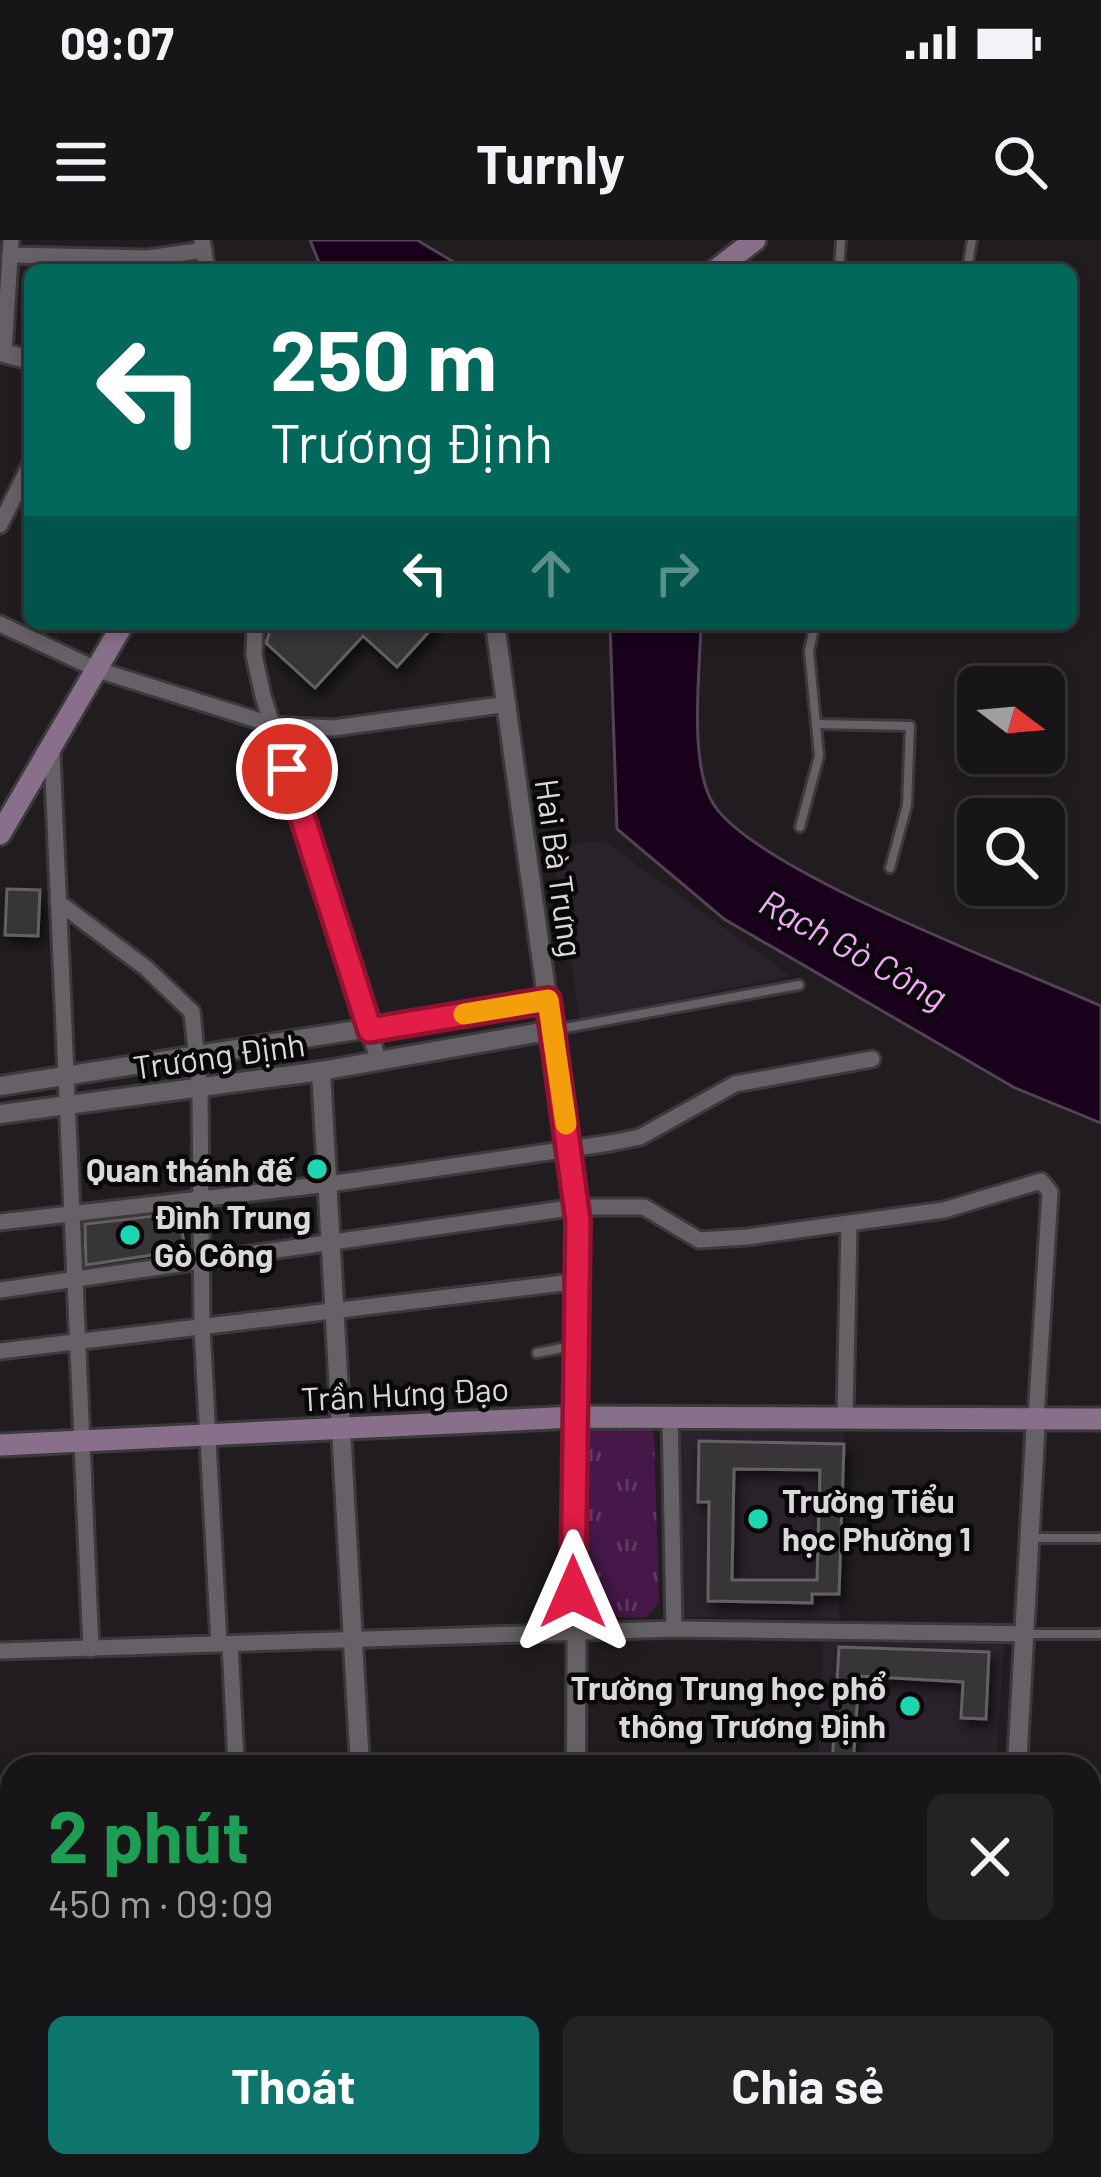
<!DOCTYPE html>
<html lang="vi">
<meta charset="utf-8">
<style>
:root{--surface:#181518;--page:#252225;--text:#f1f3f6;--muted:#9f9fa2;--line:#363437;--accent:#0f766e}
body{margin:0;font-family:Barlow,sans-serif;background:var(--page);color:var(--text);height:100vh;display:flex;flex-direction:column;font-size:45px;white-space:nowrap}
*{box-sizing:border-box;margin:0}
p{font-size:39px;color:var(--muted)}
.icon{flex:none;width:66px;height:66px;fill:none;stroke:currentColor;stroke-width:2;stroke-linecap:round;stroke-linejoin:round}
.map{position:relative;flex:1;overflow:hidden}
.side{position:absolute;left:0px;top:1515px;width:1101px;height:423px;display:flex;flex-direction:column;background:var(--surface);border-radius:36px 36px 0 0;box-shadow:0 6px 18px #0003,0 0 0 3px var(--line)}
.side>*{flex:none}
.top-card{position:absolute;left:24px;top:24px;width:1053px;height:366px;border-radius:18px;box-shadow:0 6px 18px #0003,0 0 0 3px var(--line);background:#00695c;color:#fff;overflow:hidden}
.needle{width:78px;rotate:106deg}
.tools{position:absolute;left:957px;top:426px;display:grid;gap:24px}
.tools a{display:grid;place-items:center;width:108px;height:108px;border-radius:18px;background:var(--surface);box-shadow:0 6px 18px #0003,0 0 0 3px var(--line);font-size:60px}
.pin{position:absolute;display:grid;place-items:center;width:102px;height:102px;color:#fff;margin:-51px;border:6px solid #fff;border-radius:50%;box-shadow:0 3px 12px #0007}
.me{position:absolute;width:132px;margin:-66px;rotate:0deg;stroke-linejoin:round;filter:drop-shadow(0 0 9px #0008)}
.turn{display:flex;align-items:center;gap:42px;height:252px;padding:0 48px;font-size:54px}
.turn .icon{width:156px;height:156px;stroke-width:2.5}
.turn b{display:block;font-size:84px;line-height:102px}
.lanes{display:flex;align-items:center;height:114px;padding:0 48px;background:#0003;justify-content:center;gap:60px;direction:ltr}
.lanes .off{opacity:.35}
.round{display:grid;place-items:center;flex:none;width:126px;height:126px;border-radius:18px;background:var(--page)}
.summary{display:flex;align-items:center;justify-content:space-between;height:204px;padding:0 48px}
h1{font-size:72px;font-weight:700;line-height:90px;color:#1e9e55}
.cta{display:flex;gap:24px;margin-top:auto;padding:24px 48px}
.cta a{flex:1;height:138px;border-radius:18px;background:var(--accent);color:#fff;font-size:48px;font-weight:700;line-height:138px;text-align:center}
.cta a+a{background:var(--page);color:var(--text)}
.status{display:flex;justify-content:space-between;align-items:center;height:84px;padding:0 60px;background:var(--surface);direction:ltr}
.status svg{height:33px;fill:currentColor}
header{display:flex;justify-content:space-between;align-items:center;height:156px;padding:0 48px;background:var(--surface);font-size:54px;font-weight:700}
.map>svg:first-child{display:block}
.built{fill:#2a222b}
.grass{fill:url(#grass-tufts)}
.water{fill:#19011c;stroke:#534255;stroke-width:3}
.building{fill:#383439;stroke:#656065;stroke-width:3;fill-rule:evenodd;filter:url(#shadow)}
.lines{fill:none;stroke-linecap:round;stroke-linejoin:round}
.service-casing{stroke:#3c393c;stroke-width:14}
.minor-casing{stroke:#3c393c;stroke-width:21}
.tertiary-casing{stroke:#3c393c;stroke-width:24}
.secondary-casing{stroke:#3c393c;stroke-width:27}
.service{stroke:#666166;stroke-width:8}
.minor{stroke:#666166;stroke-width:15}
.tertiary{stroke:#666166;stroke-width:18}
.secondary{stroke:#88708a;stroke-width:21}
.route-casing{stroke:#92132f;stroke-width:30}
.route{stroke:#e11d48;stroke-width:21}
.slow{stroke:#f59e0b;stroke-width:21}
.poi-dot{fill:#1cd5b1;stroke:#090709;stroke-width:4.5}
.labels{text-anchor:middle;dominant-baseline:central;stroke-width:9;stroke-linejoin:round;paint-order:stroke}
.street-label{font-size:33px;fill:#dbd8db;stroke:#090709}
.poi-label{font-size:33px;font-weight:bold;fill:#dbd8db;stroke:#090709;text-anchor:end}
.water-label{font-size:36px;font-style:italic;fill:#f6a6fc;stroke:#090709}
</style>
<div class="status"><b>09:07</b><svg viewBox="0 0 49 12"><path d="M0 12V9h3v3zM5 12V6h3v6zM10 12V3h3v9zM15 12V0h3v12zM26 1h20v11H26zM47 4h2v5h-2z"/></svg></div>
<header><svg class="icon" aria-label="menu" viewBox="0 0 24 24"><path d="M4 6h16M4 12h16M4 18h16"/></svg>Turnly<svg class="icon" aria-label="search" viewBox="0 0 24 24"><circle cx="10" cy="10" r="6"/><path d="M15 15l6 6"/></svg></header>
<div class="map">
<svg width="1101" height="1937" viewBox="0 0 1101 1937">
<defs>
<pattern id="grass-tufts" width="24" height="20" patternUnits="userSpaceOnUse" patternTransform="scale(3)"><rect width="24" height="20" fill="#46184a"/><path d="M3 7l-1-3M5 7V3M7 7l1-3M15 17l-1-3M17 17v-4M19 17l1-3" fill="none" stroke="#603964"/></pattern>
<filter id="shadow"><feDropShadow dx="4" dy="7" stdDeviation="6" flood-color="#0009"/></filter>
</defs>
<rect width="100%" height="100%" fill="#201c20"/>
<g class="built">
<polygon points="604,601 791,736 580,779 552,606"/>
<polygon points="670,1185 844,1185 839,1378 677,1377"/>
<polygon points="823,1402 1004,1405 996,1527 818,1527"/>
</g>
<polygon class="grass" points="586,1183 644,1183 654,1194 659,1362 647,1377 585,1378"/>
<g class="water">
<polygon points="310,0 417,0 467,30 322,30"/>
<path d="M610,384H701C700,431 688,525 714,565C758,632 1017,728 1101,766V883L1015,848L724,679L617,589Z"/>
</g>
<g class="building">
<polygon points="272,384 436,384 397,427 363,396 315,448 266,403"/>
<polygon points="7,649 40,650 38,696 5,695"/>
<polygon points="179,973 185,1010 86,1025 85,984"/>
<path d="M699,1201L844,1204L839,1354H812V1363L708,1361L709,1262H698ZM734,1229L820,1230L817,1340H732Z"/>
<polygon points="839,1407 989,1412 986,1479 961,1478 963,1442 859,1436 853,1527 832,1527"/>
</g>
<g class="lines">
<defs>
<g id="service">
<polyline points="839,30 841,0"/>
<polyline points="967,30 972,0"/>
<polyline points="818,484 910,486 907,565 890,628"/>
<polyline points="800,587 819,516 809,411 815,384"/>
<polyline points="554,790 799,745"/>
<polyline points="537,1113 576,1105"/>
<polyline points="1032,1298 1101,1298"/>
<polyline points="1027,1394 1101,1394"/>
<polyline points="919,1523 974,1527"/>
</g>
<g id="minor">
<polyline points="202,0 207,30"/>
<polyline points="10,15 148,18 204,10"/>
<polyline points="4,113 11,0"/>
<polyline points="0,285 30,225"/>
<polyline points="0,384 98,430 273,485 333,488 508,464"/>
<polyline points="255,384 254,415 263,456 379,822"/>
<polyline points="52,513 91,1409"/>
<polyline points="58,662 146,728 192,772 200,849 202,1088 219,1404"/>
<polyline points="0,982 329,944 610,903 640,897 735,844 872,819"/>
<polyline points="0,1050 576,967 644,967 699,1000 747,997 944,970 1041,941 1050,952 1036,1178"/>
<polyline points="0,1111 580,1041"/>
<polyline points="670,1175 674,1389"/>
<polyline points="845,1176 849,985"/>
<polyline points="230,1404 236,1523"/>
<polyline points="0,1411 674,1389 1027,1394"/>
<polyline points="794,1926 796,1937"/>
<polyline points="889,1931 984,1927"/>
</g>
<g id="tertiary">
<polyline points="0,112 30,120"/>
<polyline points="495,384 578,981 576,1527"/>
<polyline points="321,831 360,1527"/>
<polyline points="0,846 548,760"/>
<polyline points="0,874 321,831 553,790"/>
<polyline points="1017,1527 1036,1178"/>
<polyline points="0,1784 12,1780"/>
<polyline points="384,1926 384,1937"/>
<polyline points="671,1926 673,1937"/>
<polyline points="983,1937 984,1926"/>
</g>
<g id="secondary">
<polyline points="716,30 755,0"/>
<polyline points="0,594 123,384"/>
<polyline points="0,1205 574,1177 1101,1179"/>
</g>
</defs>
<use href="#service" class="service-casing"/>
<use href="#minor" class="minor-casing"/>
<use href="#tertiary" class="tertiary-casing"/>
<use href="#secondary" class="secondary-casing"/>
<use href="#service" class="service"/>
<use href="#minor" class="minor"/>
<use href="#tertiary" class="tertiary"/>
<use href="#secondary" class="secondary"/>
</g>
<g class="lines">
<defs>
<polyline id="route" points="287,529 370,790 548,760 578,981 573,1352"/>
</defs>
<use href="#route" class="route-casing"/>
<use href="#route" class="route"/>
<polyline class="slow" points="464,774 548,760 566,884"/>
</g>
<g class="poi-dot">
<circle cx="317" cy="929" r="12"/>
<circle cx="130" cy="995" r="12"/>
<circle cx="758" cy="1279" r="12"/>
<circle cx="910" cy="1466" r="12"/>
</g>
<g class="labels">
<g class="street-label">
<text transform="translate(560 628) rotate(82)">Hai Bà Trưng</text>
<text transform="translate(219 815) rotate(-8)">Trương Định</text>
<text transform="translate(405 1153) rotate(-3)">Trần Hưng Đạo</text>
</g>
<g class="poi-label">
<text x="293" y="929">Quan thánh đế</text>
<text x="154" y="976" text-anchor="start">Đình Trung<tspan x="154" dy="38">Gò Công</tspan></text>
<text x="782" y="1260" text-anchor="start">Trường Tiểu<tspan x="782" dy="38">học Phường 1</tspan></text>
<text x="886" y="1447">Trường Trung học phổ<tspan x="886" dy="38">thông Trương Định</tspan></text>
</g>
<g class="water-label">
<text transform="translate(854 708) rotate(29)">Rạch Gò Công</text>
</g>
</g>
</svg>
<div class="tools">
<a><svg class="needle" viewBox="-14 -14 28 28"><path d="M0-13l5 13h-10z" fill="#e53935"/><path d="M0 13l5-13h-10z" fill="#9f9fa2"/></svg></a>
<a><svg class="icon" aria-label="search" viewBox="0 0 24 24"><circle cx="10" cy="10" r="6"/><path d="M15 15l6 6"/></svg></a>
</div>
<div class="pin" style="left:287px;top:529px;background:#d93025"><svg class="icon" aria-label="arrive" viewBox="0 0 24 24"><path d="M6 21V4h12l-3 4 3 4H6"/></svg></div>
<svg class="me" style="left:573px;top:1352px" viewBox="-20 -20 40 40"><path d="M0-17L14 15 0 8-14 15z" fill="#e11d48" stroke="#fff" stroke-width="4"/></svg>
<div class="top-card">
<div class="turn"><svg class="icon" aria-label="left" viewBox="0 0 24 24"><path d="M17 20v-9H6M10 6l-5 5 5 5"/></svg><div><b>250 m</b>Trương Định</div></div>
<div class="lanes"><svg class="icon" aria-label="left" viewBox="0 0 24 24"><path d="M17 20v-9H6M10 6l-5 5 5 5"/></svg><svg class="icon off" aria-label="ahead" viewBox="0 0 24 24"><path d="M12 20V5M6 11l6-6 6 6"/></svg><svg class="icon off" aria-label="right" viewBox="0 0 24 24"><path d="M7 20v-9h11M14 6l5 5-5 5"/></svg></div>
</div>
<section class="side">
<div class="summary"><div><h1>2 phút</h1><p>450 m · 09:09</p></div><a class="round"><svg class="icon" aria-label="close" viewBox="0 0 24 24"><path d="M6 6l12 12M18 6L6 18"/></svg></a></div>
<div class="cta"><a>Thoát</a><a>Chia sẻ</a></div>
</section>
</div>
